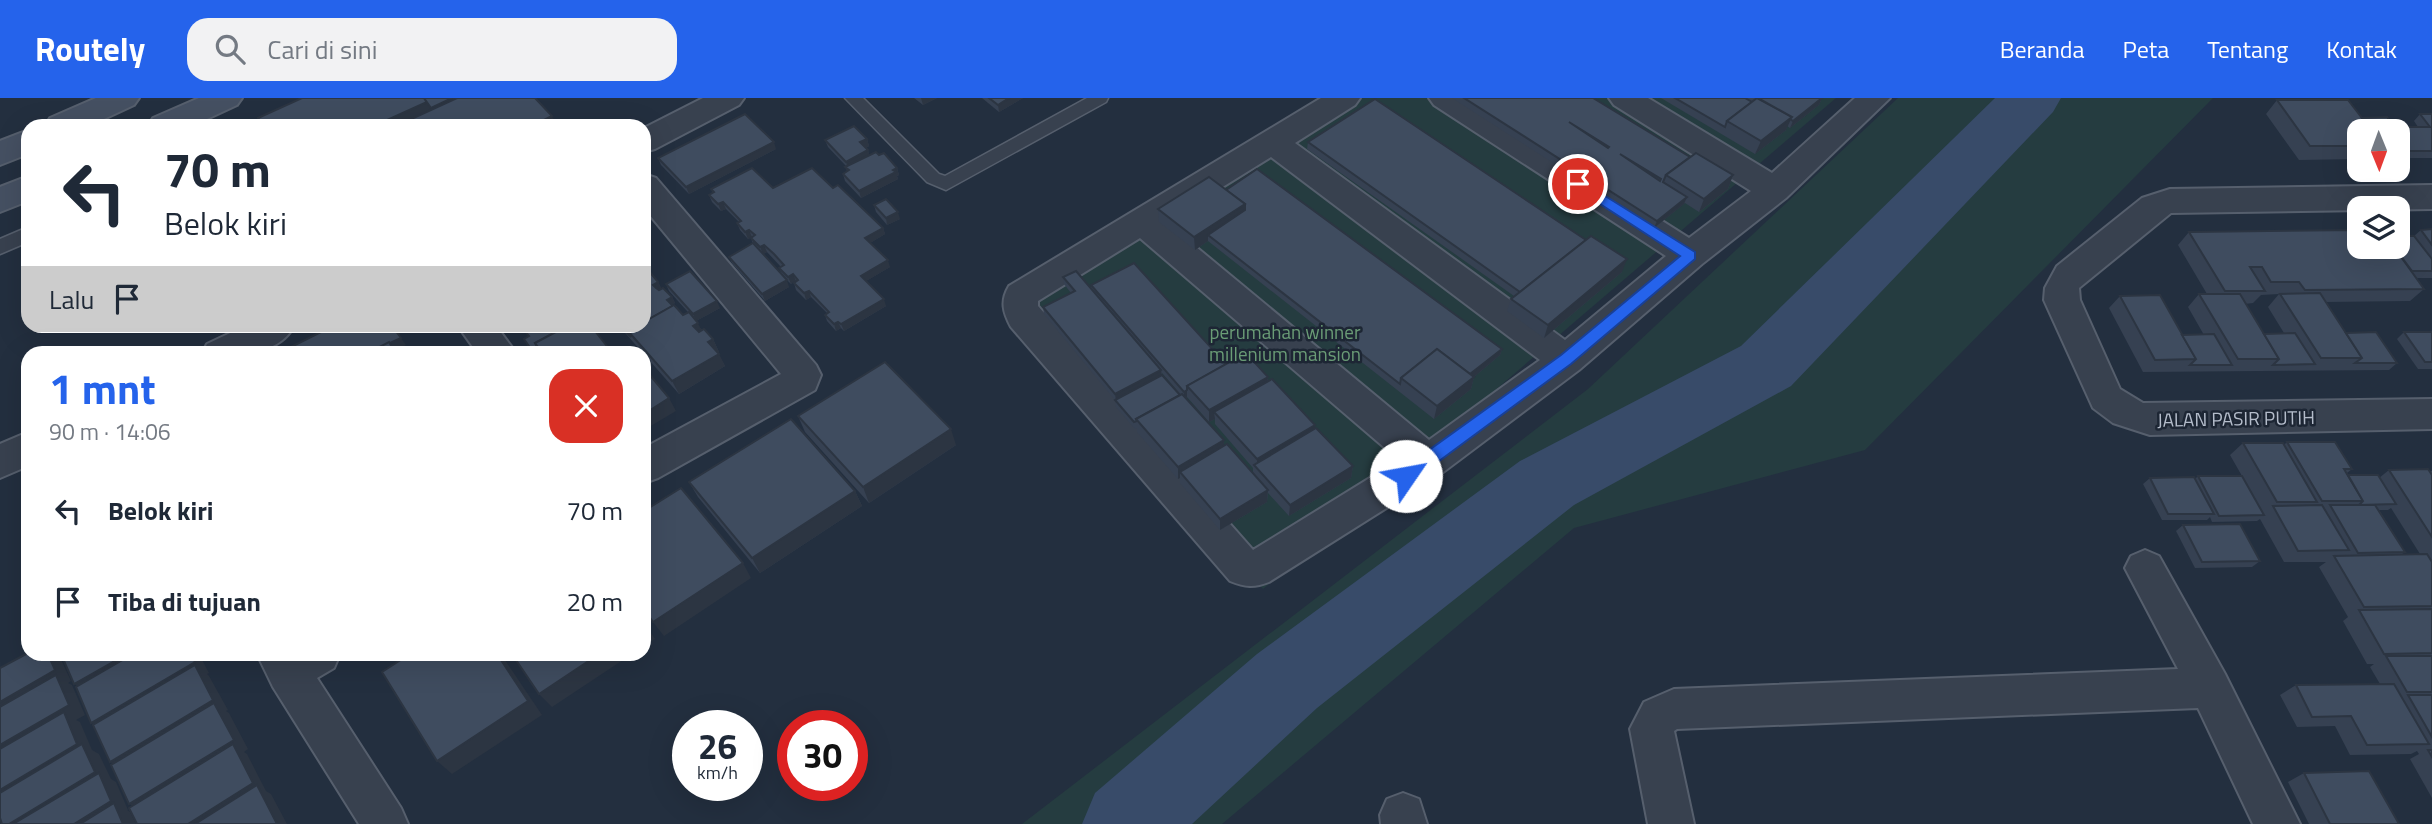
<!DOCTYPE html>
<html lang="id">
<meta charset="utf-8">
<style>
:root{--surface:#fff;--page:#f2f2f3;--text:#1f2937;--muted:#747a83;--accent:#2563eb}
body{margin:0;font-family:"Titillium Web",sans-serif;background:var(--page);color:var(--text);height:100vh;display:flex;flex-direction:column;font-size:26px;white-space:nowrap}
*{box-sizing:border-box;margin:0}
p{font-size:23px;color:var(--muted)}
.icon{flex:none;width:38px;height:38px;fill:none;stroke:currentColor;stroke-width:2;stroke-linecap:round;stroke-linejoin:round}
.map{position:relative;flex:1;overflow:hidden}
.panel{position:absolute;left:21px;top:248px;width:630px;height:315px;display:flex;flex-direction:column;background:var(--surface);border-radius:21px;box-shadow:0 7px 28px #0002}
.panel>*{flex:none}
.banner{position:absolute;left:21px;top:21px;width:630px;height:214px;border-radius:21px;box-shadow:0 7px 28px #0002;background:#fff;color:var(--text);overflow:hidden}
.needle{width:46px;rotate:179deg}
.fabs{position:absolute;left:2347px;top:21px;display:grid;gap:14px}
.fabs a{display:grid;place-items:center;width:63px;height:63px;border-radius:14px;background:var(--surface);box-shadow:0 7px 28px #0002;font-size:35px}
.speed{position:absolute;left:672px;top:612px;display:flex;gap:14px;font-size:35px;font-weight:700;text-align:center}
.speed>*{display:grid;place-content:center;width:91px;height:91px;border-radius:50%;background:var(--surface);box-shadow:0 7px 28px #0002;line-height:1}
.speed small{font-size:18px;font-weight:400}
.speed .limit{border:10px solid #d22;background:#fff;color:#111}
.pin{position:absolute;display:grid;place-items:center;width:60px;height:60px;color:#fff;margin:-30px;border:4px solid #fff;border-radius:50%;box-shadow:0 2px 7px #0007}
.me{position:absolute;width:77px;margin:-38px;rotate:57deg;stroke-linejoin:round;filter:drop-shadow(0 0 5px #0008)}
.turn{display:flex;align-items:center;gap:24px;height:147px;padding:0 28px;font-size:32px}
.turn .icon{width:91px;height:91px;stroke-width:2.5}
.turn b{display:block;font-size:49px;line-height:60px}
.then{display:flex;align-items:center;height:66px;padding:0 28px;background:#0003;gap:14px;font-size:26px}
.round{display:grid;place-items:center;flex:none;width:74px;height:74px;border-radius:21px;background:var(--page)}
.overview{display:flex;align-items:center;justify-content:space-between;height:119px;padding:0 28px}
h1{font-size:42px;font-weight:700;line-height:52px;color:var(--accent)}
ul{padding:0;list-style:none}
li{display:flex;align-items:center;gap:21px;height:91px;padding:0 28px}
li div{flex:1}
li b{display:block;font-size:26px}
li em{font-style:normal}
header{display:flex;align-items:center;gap:42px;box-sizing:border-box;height:98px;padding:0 35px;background:var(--accent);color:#fff}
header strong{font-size:33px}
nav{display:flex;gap:38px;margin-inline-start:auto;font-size:24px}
.search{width:490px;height:63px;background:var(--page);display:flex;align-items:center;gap:18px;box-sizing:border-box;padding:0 24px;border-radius:21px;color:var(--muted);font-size:26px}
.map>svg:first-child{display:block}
.green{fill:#253c40}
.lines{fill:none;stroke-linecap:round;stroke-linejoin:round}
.river{fill:#384b69;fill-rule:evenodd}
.service-casing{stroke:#565f6d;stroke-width:3}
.minor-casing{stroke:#565f6d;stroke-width:4}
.secondary-casing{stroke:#565f6d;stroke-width:4}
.service{fill:#38414f;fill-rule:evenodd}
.minor{fill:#38414f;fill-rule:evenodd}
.secondary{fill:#455062;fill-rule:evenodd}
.wall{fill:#364152;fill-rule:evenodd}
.shaded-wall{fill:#2c3542}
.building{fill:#3f4c5f;stroke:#2c3542;stroke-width:2;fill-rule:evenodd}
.route{fill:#2563eb;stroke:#184099;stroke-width:2}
.labels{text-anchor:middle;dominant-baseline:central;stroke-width:5;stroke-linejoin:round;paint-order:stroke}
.park-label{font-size:19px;fill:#6a9c76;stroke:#1d2634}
.street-label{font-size:19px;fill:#b4bcca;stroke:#1d2634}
</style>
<header>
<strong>Routely</strong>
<div class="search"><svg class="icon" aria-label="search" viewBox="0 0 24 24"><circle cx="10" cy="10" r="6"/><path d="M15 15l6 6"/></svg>Cari di sini</div>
<nav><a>Beranda</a><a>Peta</a><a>Tentang</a><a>Kontak</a></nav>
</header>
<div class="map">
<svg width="2432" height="726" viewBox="0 0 2432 726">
<rect width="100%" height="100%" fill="#232f3f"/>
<g class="green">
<polygon points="1347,0 1836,0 1263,491 1027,204"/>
<polygon points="1898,0 2213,0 1865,352 1574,430 1222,726 1022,726 1588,291"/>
</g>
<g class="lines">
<polygon class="river" points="1995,0 2061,0 2053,14 1791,288 1574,407 1317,610 1192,726 1082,726 1095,695 1257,556 1520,363 1741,248"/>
<defs>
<g id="service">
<polygon points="845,0 863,0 939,76 945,78 1087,0 1108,0 1106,4 946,92 927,84"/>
<polygon points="28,129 28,144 0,156 0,141"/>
</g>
<g id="minor">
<polygon points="703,0 744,0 739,7 655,51 644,54 644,30"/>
<path d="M1321,0H1360L1355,7L1295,45L1565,242L1666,158L1434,7L1429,0H1468L1689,140L1751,93L1614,7L1609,0H1648L1772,75L1855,0H1890L1786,100L1702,166L1579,272L1442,375L1269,484C1254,490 1245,489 1230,483L1011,229C1003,214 1000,203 1009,188ZM1271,59L1540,262L1429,342L1166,124ZM1140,140L1399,362L1253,452L1038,208V203Z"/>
<polygon points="644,76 656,80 816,267 821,277 815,292 658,380 644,385 644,350 781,276 644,110"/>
<polygon points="2432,87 2432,111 2171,115 2079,190 2080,202 2120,291 2143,305 2432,301 2432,331 2150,337 2113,325 2093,310 2044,202 2045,190 2057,168 2142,100 2170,91"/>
<path d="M245,228H294C277,260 233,256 202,256L207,246Z"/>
<polygon points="458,228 496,228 517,256 478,256"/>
<polygon points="28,334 28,368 0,380 0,346"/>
<polygon points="2145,452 2159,458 2225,576 2300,726 2253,726 2198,610 1677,631 1674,633 1694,726 1648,726 1630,631 1644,604 1674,591 2178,571 2125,470 2131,458"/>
<polygon points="257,556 340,556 334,570 317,580 401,710 408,726 359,726 273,589"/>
<polygon points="1403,695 1419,701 1427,726 1381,726 1380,717 1387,701"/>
</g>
<g id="secondary">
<polygon points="96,0 139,0 134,7 89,28 45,28 50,20"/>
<polygon points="199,0 242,0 237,7 192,28 148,28 153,20"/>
<polygon points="28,32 28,56 0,67 0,43"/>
<polygon points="28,78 28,103 0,114 0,89"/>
</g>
</defs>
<use href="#service" class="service-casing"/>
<use href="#minor" class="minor-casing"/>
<use href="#secondary" class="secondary-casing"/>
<use href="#service" class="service"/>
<use href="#minor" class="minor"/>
<use href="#secondary" class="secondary"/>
</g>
<g class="wall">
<polygon points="914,0 937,0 923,7"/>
<polygon points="982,0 1023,0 999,14"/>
<polygon points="1452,0 1593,0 1690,59 1733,77 1728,91 1699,114 1685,105 1654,130"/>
<polygon points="1661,0 1822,0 1819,7 1790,30 1787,28 1786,32 1755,56"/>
<polygon points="2277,2 2362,20 2394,29 2418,29 2414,23 2420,16 2432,16 2432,60 2398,60 2398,33 2359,33 2359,61 2299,62 2266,16"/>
<polygon points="867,41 869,48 866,50 868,52 869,57 879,57 897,70 899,77 897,78 898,81 861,100 845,83 843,76 847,74 846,68 828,49 825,42"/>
<polygon points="1308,44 1622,174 1544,240 1507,213 1511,201 1514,198 1307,51"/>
<polygon points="776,51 689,96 661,67 658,60"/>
<polygon points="773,90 833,90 883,130 885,136 870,145 890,169 866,183 886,208 844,233 841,230 836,233 827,223 825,217 827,215 811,199 806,202 796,192 794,185 796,183 791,186 782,177 779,170 781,169 767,154 763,156 789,189 765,203 732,165 729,159 753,146 751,140 752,139 748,141 740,132 737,125 739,124 726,111 721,113 712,104 709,97 713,95 711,91"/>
<polygon points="1226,92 1502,251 1500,257 1474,279 1471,291 1434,321 1208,143 1195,152 1159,124 1158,111"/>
<polygon points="874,107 900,121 887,127 876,114"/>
<path d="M2432,131V180H2417L2424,191L2410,203L2326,204L2346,235L2397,265L2389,272L2143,274L2109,210L2120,198L2182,237H2204L2188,209L2199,196H2207L2178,147L2189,134L2359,149L2414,138L2421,132ZM2279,196L2268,209L2284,235L2264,236L2245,206L2253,205L2261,197Z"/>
<path d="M1063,179L1091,190V187L1226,266L1268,279V284L1353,368L1351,380L1289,418L1268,395L1267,404L1220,432L1180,385V380L1178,381L1137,334V330L1135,331L1116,309L1115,302L1044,216L1043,209L1071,195L1064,186ZM1162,275L1181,297L1162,277ZM1187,299L1209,324L1215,321V326L1253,370V376L1224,348L1186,300Z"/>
<polygon points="658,184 661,190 672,199 675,205 672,207 713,241 719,254 717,254 725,268 679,296 619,228 644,228"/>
<polygon points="666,186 720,210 696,223 669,193"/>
<polygon points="2404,234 2432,234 2432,271 2418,271 2397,241"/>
<polygon points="798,318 956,347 869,405 805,334"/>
<path d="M2287,344L2352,371L2347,375L2348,377L2379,380L2389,372L2432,373V700L2410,661L2419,656L2417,653L2411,656L2350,657L2335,628L2297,629L2280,597L2296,587L2380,586L2370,569L2374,566H2367L2343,523L2348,519L2319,469L2326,464H2284L2260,421L2257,423L2212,424L2210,419L2207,422H2162L2143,386L2150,380L2195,381L2198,378H2242L2230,357L2243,345L2284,347ZM2391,410L2420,456L2401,457L2405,454L2379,412H2388Z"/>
<polygon points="689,384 855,393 862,408 760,475 698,399"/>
<polygon points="2183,427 2260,463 2252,469 2195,470 2176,433"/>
<polygon points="2304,675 2399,726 2309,726 2288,684"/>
</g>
<g class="shaded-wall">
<polygon points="452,0 471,0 435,17 431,10"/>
<polygon points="921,0 937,0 923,7"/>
<polygon points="1009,0 1023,0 999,14 998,7"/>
<polygon points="1822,0 1819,7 1790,30 1793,23"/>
<polygon points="427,4 435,17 411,28 374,28"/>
<polygon points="552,18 557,28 532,28"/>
<polygon points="1792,19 1786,32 1755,56 1761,43"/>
<polygon points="867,41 869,48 862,52 860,44"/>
<polygon points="774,44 776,51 689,96 686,89"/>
<polygon points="868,52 870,59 848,71 846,64"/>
<polygon points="897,70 899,77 897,78 898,81 861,100 859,93"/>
<polygon points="1733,77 1728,91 1699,114 1704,101"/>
<polygon points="1687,99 1684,106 1654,130 1657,123"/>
<polygon points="723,104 726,111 721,113 718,106"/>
<polygon points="1245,106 1244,119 1208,137 1208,143 1195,152 1194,139"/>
<polygon points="898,114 900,121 887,127 886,120"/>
<polygon points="883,130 885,136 867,147 865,140"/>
<polygon points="749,132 752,139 748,141 745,134"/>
<polygon points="764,147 767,154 763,156 760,149"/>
<polygon points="1627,161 1622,174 1544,240 1548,227"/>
<polygon points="888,162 890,169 863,185 861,178"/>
<polygon points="793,176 796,183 791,186 788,179"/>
<polygon points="787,182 789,189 765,203 762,196"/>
<polygon points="658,184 661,190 657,193 653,187"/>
<polygon points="809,193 811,199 806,202 804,195"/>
<polygon points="672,199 675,205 670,208 667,202"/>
<polygon points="884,201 886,208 844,233 841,226"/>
<polygon points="717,203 720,210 696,223 693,216"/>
<polygon points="838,224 841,230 836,233 834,226"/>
<polygon points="698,225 704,238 699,240 693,228"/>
<polygon points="392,228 406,247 395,252 398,256 396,256 389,244"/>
<polygon points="713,241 719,254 714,257 708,244"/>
<polygon points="1502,251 1500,257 1474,279 1471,291 1434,321 1437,308 1467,279"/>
<polygon points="719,256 725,268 679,296 672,283"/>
<polygon points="1161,272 1162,278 1116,303 1115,296"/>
<polygon points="1268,279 1267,291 1214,314 1215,321 1209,324 1209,312"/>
<polygon points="1187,292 1187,299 1184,301 1184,294"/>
<polygon points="669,300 676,313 644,332 644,316"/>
<polygon points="1315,327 1314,339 1257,370 1257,361"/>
<polygon points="951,331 956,347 869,405 863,389"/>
<polygon points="1224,342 1224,354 1180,374 1180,380 1178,381 1178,369"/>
<polygon points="1353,368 1351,380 1289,418 1290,407"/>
<polygon points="1268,392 1267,404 1220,432 1220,421"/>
<polygon points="855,393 862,408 760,475 752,460"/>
<polygon points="743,465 751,480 664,538 653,524"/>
<polygon points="645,526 655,541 644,548 644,527"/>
<polygon points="48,556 59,557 71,583 68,585 72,587 85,617 76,622 80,624 92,652 99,656 111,681 116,684 128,712 127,712 130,714 136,726 9,726 0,703 0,604"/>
<polygon points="127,556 160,556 90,596 74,586"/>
<polygon points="191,556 199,556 209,575 207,576 209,578 228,612 226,613 229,615 248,651 244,654 247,656 266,693 271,696 287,726 188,726 145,715 129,706 127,673 110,664 108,635 91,625"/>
<polygon points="497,556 501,556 542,617 452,676 437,663"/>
<polygon points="599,556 632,556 552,609 539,596"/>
</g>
<g class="building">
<polygon points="302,0 424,0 427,4 374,28 264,28 258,20"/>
<polygon points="424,0 452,0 431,10"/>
<polygon points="457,0 535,0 552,18 532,28 396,28"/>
<polygon points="989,0 1009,0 998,7"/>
<path d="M1464,0H1593L1690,59L1666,77L1663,84L1687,99L1657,123ZM1569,24L1609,49L1608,50ZM1620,56L1661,81L1660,83Z"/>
<polygon points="1675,0 1745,0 1752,4 1727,23 1725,29"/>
<polygon points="1757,0 1792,19 1761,43 1727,23"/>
<polygon points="1758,0 1822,0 1793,23 1790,21 1792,19"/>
<polygon points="1375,1 1586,142 1520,194 1308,44"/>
<polygon points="2277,2 2348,2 2372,33 2359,33 2359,48 2310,48"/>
<polygon points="745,16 774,44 686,89 658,60"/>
<polygon points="2420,16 2432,16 2432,53 2398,53 2398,33 2372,33 2362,20 2387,19 2394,29 2430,29"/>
<polygon points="854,28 867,41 860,44 868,52 846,64 825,42"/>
<polygon points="876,54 879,57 884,55 897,70 893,72 896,74 859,93 843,76 849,72 845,69"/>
<polygon points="1696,55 1733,77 1704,101 1666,77"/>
<polygon points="752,70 773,90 812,70 833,90 838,87 883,130 865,140 888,162 861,178 884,201 841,226 838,224 834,226 825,217 829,214 809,193 804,195 794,185 798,182 793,176 788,179 779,170 784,167 774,156 764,147 760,149 751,140 755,137 749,132 745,134 737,125 741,123 723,104 718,106 709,97 714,94 711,91"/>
<polygon points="1257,71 1502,251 1470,276 1437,251 1401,280 1400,286 1208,137 1245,112 1245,106 1226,92"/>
<polygon points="1209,79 1245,106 1194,139 1158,111"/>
<polygon points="886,101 898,114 886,120 874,107"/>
<polygon points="2432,131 2432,147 2421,132"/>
<polygon points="2359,132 2359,149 2394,149 2424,191 2305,192 2299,184 2271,184 2262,169 2250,169 2265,193 2225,193 2189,134"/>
<polygon points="1591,138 1627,161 1548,227 1511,201"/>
<polygon points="2398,138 2414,138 2432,161 2432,173 2412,173 2394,149 2398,149"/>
<polygon points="753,145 787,182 762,196 729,159"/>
<polygon points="1134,165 1226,266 1187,288 1187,292 1184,294 1091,187"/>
<polygon points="649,173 658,184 653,187 656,190 659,192 663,190 672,199 667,202 673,208 644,224 644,176"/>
<polygon points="690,173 717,203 693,216 666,186"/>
<polygon points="1076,173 1161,272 1115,296 1043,209 1075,193 1063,179"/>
<polygon points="2320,195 2362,260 2321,260 2280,196"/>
<polygon points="2199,196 2240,196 2279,261 2238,261"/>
<polygon points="2160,197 2196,261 2155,262 2120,198"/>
<polygon points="674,207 683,217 689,214 698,225 693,228 699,234 704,231 713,241 708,244 719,256 672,283 628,233 638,228 644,228 644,224"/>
<polygon points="333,228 392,228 401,240 366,256 277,256"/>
<polygon points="521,228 567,228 535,245 537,249 537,248 531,251 524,241 529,238"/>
<polygon points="567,228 591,228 613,256 536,256 533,251 538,249 535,245"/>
<polygon points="621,228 638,228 628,233 631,239"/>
<polygon points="2376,234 2397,265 2355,265 2362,260 2346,235"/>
<polygon points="2404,234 2432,234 2432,264 2425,264"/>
<polygon points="2295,235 2315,266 2273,267 2279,261 2264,236"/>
<polygon points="2214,236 2232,267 2190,267 2196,261 2182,237"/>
<polygon points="389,244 396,256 366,256"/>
<polygon points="1437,251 1474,279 1437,308 1401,280"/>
<polygon points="1246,255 1268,279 1209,312 1187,288"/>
<polygon points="885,264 951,331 863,389 798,318"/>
<polygon points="644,270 669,300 644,316"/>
<polygon points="1162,277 1180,297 1136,321 1137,323 1134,324 1115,302"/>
<polygon points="1272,281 1315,327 1257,361 1214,314"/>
<polygon points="1182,296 1224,342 1178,369 1136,321"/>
<polygon points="791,321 855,393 752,460 689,384"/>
<polygon points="1316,330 1353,368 1290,407 1254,367"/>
<polygon points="2287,344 2335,344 2352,371 2344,371 2363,403 2322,403"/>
<polygon points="2243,345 2283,345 2317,404 2277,404"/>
<polygon points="1227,346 1268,392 1220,421 1180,374"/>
<polygon points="2428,371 2432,377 2432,439 2389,372"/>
<polygon points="2348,377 2378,377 2396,406 2359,407 2363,403"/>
<polygon points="2198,378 2242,378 2264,417 2219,418"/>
<polygon points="2194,379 2214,416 2168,416 2150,380"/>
<polygon points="681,390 743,465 653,524 644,511 644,413"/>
<polygon points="2322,407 2349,452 2298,453 2273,408"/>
<polygon points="2330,407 2375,407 2405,454 2358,455"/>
<polygon points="2240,426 2260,463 2202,464 2183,427"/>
<polygon points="2427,456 2432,464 2432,508 2364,509 2334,458"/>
<polygon points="2432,511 2432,555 2384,556 2359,512"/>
<polygon points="28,555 28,556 48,556 55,572 0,604 0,570"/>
<polygon points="61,556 127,556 74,586"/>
<polygon points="133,556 191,556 195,564 91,625 76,589"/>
<polygon points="410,556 497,556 528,603 437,663 382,574"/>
<polygon points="512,556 599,556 539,596"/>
<polygon points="2386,558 2432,558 2432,594 2407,594"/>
<polygon points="195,567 213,602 110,664 93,627"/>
<polygon points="56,577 69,607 0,647 0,609"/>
<polygon points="2394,586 2429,646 2367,647 2351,618 2312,619 2296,587"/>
<polygon points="2408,597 2432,597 2432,639"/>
<polygon points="214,605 234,642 129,706 111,667"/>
<polygon points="64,614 77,646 0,692 0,651"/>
<polygon points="82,646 95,674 9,726 2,726 0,720 0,695"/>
<polygon points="233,646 253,685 188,726 137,726 129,710"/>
<polygon points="2428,652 2432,652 2432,659"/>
<polygon points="2369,673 2399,726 2330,726 2304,675"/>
<polygon points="99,675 111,703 74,726 13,726"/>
<polygon points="257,687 277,726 195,726"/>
<polygon points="114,705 123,726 80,726"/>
</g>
<polygon class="route" points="1578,81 1695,154 1695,161 1571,266 1412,383 1400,383 1398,378 1400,373 1561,257 1680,158 1574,89 1572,86"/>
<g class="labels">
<g class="park-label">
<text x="1285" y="233">perumahan winner<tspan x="1285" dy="22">millenium mansion</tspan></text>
</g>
<g class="street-label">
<text transform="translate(2236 320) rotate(-1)">JALAN PASIR PUTIH</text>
</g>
</g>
</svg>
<div class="fabs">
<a><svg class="needle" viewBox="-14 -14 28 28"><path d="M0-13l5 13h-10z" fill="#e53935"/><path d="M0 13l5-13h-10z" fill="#747a83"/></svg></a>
<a><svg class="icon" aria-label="layers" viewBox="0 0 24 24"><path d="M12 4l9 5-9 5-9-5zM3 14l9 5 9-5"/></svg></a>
</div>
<div class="speed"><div>26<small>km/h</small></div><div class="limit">30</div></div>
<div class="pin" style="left:1578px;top:86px;background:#d93025"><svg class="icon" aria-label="arrive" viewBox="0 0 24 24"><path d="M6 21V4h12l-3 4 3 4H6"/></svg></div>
<svg class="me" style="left:1406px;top:378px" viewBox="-20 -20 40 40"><circle r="19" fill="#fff"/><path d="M0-13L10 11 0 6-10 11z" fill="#2563eb"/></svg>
<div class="banner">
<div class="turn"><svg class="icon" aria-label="left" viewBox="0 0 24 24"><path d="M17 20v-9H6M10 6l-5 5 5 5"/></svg><div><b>70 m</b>Belok kiri</div></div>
<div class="then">Lalu<svg class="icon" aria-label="arrive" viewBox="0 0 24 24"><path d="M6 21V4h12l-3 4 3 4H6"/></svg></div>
</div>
<section class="panel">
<div class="overview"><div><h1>1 mnt</h1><p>90 m · 14:06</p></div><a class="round" style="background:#d93025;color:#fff"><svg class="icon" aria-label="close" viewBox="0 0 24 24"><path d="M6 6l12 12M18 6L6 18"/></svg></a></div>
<ul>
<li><svg class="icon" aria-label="left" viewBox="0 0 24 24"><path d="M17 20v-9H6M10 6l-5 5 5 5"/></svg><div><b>Belok kiri</b></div><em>70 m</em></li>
<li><svg class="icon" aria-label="arrive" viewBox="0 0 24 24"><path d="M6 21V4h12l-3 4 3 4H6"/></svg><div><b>Tiba di tujuan</b></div><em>20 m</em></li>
</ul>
</section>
</div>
